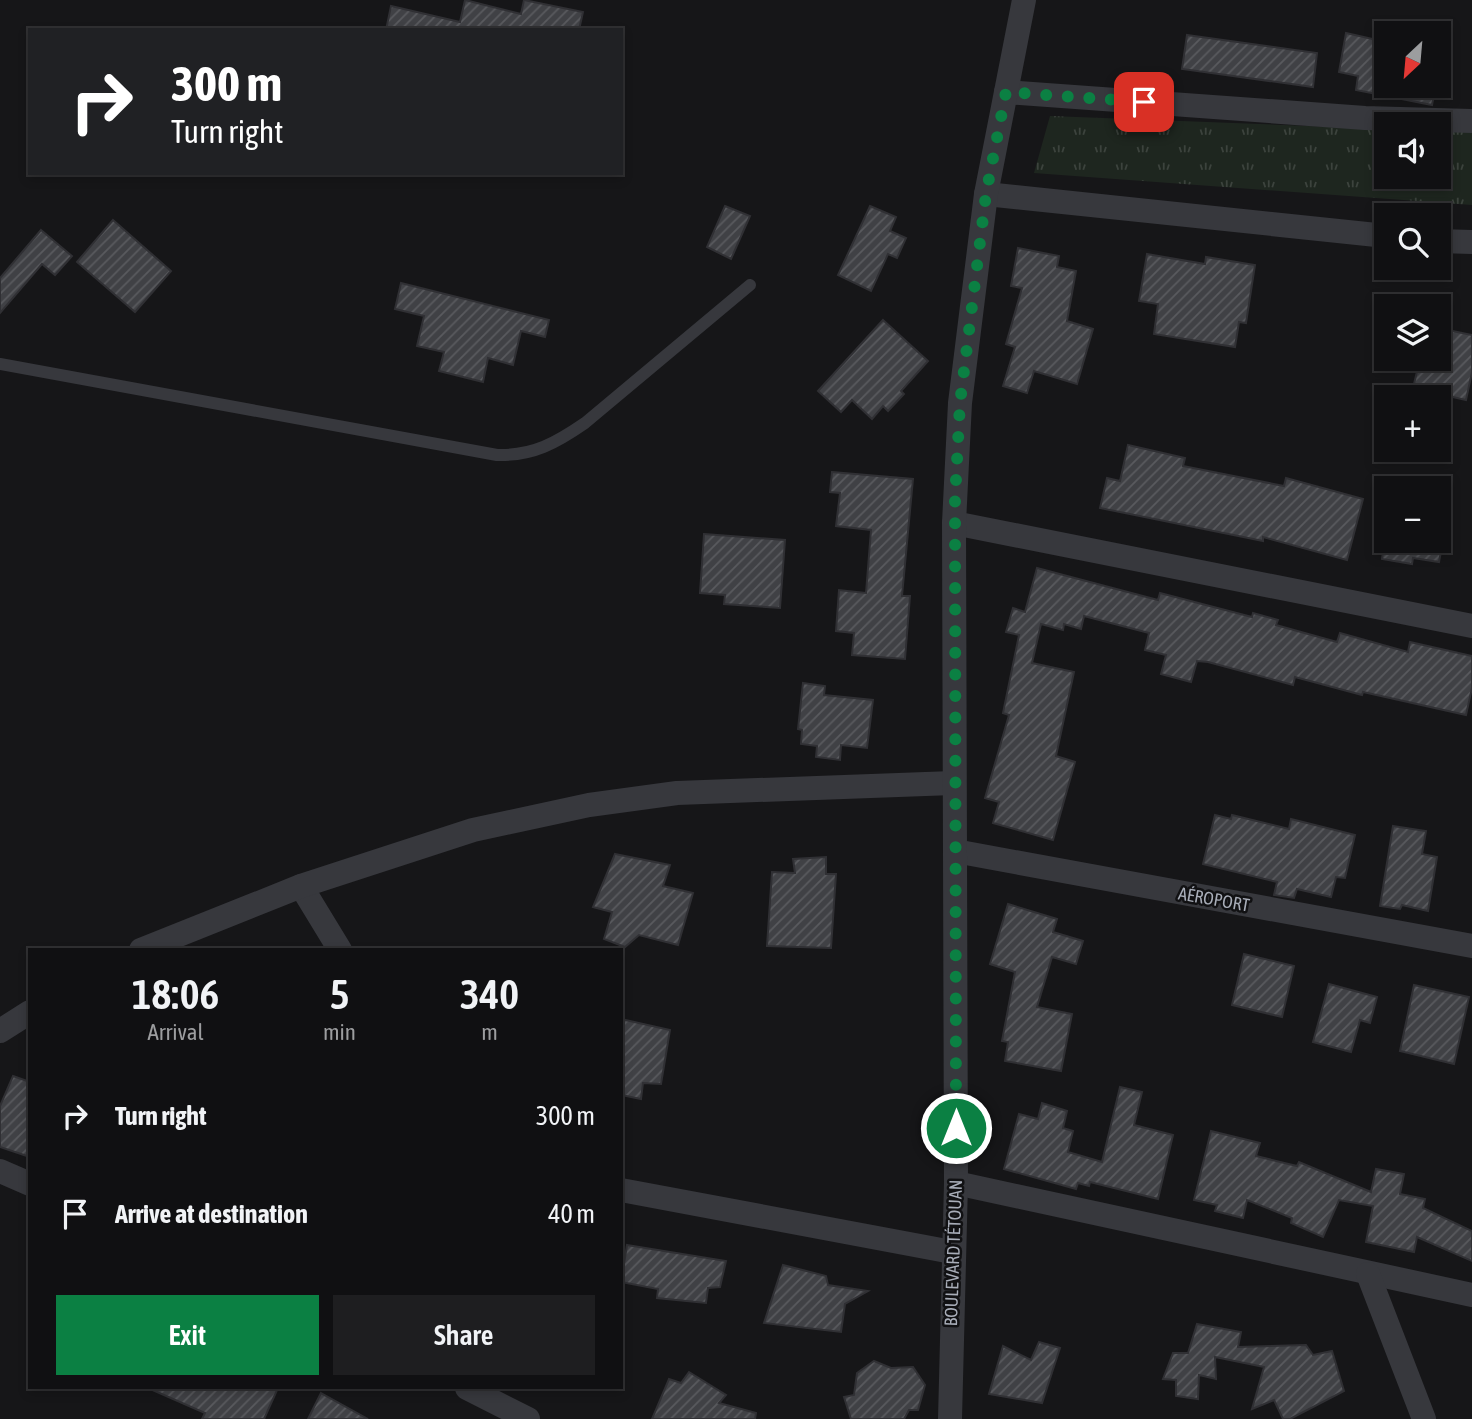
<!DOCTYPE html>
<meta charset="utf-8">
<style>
:root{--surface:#101012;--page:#1e1e20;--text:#f1f3f6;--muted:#9c9d9f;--line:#303032;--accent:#0b8043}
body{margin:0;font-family:"Asap Condensed",sans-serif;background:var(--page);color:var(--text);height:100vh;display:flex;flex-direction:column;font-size:26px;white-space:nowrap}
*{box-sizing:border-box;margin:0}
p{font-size:23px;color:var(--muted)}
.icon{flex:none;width:38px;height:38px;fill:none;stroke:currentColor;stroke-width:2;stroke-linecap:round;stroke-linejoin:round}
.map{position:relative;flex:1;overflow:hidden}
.sheet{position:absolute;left:28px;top:948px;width:595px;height:441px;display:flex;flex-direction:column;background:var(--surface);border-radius:0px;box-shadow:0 4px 10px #0003,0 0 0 2px var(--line)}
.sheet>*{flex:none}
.guide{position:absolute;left:28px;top:28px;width:595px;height:147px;border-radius:0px;box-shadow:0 4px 10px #0003,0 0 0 2px var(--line);background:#202124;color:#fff;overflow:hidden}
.needle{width:46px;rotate:206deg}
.controls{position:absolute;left:1374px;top:21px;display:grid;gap:14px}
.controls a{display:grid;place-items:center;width:77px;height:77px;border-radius:0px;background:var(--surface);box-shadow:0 4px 10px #0003,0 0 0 2px var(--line);font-size:35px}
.pin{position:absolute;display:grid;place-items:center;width:60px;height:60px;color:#fff;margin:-30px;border-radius:14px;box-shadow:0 4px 10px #0006}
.me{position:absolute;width:77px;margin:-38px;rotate:0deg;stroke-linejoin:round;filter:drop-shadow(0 0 5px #0008)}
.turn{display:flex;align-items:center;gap:24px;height:147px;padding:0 28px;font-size:32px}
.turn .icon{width:91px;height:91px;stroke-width:2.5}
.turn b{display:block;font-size:49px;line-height:60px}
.eta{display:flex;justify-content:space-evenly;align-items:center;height:119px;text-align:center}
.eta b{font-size:42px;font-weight:600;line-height:49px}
.button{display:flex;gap:14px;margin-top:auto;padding:14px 28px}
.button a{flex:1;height:80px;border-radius:0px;background:var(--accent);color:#fff;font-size:28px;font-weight:600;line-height:80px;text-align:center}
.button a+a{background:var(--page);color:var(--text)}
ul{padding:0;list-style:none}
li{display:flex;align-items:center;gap:21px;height:98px;padding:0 28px}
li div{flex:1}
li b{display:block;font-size:26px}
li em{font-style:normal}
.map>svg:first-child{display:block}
.grass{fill:url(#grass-tufts)}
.building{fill:url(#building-hatch);stroke:#303034;stroke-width:2}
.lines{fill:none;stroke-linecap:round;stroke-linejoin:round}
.service{stroke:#37383d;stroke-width:12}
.minor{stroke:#37383d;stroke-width:24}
.route{stroke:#0b8043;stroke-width:12;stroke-dasharray:0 21.6}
.labels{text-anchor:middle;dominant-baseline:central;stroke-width:5;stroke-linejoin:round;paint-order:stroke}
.street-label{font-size:18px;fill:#a8adb8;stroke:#111113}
</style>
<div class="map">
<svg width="1472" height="1419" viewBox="0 0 1472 1419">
<defs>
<pattern id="grass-tufts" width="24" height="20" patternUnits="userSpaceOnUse" patternTransform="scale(1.75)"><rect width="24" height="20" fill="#1e261f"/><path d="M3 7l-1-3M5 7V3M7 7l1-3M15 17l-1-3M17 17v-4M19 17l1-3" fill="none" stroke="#3c433d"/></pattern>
<pattern id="building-hatch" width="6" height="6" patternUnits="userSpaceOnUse" patternTransform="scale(1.75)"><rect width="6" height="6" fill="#404145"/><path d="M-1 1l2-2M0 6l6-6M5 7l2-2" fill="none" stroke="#595a5e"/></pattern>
</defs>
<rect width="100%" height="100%" fill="#161618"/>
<polygon class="grass" points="1050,116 1386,129 1386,177 1438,177 1439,131 1472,132 1472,205 1034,173"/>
<g class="building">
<polygon points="465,0 521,14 524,0 583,12 579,30 386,30 391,6 460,22"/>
<polygon points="1346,33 1386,42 1386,86 1436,86 1432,105 1356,90 1358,76 1339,72"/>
<polygon points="1187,35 1317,53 1313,87 1182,69"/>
<polygon points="725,206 750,216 731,259 707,247"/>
<polygon points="870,206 896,217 890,231 906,238 897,258 888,254 871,291 838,275"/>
<polygon points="113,220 171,271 135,312 77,262"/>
<polygon points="41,230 72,256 55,275 42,264 0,313 0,278"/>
<polygon points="1018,248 1059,256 1057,267 1076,271 1067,321 1093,329 1077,384 1034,371 1027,393 1003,386 1015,347 1006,344 1022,288 1011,286"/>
<polygon points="1147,254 1205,264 1206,257 1255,265 1246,323 1239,322 1235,347 1154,334 1158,304 1139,301"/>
<polygon points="401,283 549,320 545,337 521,331 513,365 488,358 483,382 439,371 444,352 417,346 424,316 395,309"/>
<polygon points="883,320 928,361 901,391 904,394 888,411 883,406 872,419 852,400 841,412 818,391"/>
<polygon points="1438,328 1472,335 1472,372 1466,400 1413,388 1420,359 1438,359"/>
<polygon points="1128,445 1185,458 1183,466 1284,486 1286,478 1363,499 1347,560 1263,537 1263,541 1100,508 1107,478 1120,481"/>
<polygon points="832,472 913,479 902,596 910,596 905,659 852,655 854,633 836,631 839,590 866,593 871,530 836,526 840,493 830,492"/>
<polygon points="704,534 785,540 780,608 724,604 725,595 700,593"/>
<polygon points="1374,541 1443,541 1439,562 1413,558 1412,564 1382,559 1383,552 1373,551"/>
<polygon points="1037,568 1158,600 1160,593 1252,617 1253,613 1278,620 1276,625 1337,642 1340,633 1408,652 1410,642 1472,656 1472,688 1466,715 1363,692 1362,695 1295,677 1293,685 1208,662 1197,661 1191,682 1161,674 1166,655 1145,650 1149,633 1084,616 1081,629 1064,624 1063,630 1041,624 1032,663 1074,672 1056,756 1075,762 1053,840 993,823 999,802 985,798 1009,715 1003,713 1019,635 1006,632 1013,608 1025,612"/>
<polygon points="803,683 825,686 824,695 873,700 867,748 841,745 840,760 816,757 817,746 801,744 802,730 798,729"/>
<polygon points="1215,815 1231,819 1232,815 1289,829 1291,819 1355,835 1345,878 1336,877 1331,897 1297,889 1294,898 1274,895 1277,882 1203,864"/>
<polygon points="1393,826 1426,831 1422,854 1437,857 1428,911 1402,905 1400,909 1380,906"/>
<polygon points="615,854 670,865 663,886 693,893 678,945 639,935 625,947 604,939 612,912 593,907"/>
<polygon points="826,857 826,874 836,874 831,948 767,946 772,872 795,873 793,859"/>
<polygon points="1008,904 1057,919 1053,932 1083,941 1076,964 1052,957 1037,1007 1072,1014 1061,1071 1005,1061 1008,1042 1002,1041 1015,972 990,964"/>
<polygon points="1244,954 1294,966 1282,1017 1232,1005"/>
<polygon points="1329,984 1377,997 1370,1023 1360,1020 1351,1052 1313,1042"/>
<polygon points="1414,985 1469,997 1454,1064 1400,1051"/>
<polygon points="621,1019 670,1030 661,1084 643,1083 641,1099 621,1095"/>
<polygon points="13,1076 30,1082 30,1157 0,1147 0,1106"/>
<polygon points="1120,1087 1142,1092 1134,1125 1173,1135 1158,1199 1090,1182 1089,1186 1078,1183 1076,1189 1004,1169 1019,1114 1038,1119 1042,1103 1067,1111 1063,1128 1073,1131 1068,1152 1102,1162"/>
<polygon points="1211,1131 1260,1143 1256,1156 1297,1166 1299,1162 1371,1192 1376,1169 1404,1174 1400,1194 1425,1199 1423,1208 1472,1231 1472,1261 1417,1237 1414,1252 1366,1242 1373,1206 1339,1200 1323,1237 1291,1223 1292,1218 1247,1200 1243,1218 1215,1211 1217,1205 1194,1200"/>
<polygon points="627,1245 726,1261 720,1287 708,1288 706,1303 657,1298 658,1289 621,1282"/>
<polygon points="783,1265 826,1276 828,1285 868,1291 845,1304 841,1332 764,1323"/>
<polygon points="1197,1324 1241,1332 1238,1347 1306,1345 1313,1355 1332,1351 1344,1391 1290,1419 1283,1419 1274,1400 1252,1409 1264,1367 1215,1357 1216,1379 1199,1375 1198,1399 1176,1396 1176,1380 1163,1379 1173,1353 1188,1353"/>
<polygon points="1039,1342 1060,1348 1042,1403 989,1394 1003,1346 1031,1360"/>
<polygon points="874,1361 891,1368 913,1367 925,1385 918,1410 909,1410 904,1419 851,1419 844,1397 854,1395 857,1373"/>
<polygon points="689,1372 726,1395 719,1403 756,1413 755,1419 652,1419 669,1379 681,1383"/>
<polygon points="148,1388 278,1388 264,1419 202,1419 205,1413"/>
<polygon points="321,1393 368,1419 308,1419"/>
</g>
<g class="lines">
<path class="service" d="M0,364L497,455C533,456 556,443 585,423L750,285"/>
<g class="minor">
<polyline points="1006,92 1365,118 1472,121"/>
<polyline points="986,194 1386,236"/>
<polyline points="1438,241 1472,242"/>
<polyline points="954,523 1472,626"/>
<polyline points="955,851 1472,946"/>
<polyline points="301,886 340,950"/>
<polyline points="141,950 301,886 473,830 589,805 677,793 953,783"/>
<polyline points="0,1031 30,1012"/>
<polyline points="0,1171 30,1184"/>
<polyline points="956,1183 1472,1295"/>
<polyline points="621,1190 952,1252"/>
<polyline points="1368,1274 1424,1419"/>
<polyline points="467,1388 528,1419"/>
<polyline points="950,1419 956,1183 954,523 960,403 986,194 1024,0"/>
</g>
</g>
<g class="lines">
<polyline class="route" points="956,1128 955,499 960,403 986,194 1006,92 1144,102"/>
</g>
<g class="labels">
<g class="street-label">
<text transform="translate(1214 899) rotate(10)">AÉROPORT</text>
<text transform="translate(953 1253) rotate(-88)">BOULEVARD TÉTOUAN</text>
</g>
</g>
</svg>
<div class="controls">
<a><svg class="needle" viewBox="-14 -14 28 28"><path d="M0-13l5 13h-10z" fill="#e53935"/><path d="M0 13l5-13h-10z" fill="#9c9d9f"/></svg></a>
<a><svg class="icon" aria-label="sound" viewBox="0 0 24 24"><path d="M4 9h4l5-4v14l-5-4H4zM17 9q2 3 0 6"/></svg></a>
<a><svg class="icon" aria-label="search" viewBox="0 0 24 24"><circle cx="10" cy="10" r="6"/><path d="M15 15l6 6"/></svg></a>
<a><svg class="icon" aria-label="layers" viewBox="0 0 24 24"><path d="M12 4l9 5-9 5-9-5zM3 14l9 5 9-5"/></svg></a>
<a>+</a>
<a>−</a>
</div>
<div class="pin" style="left:1144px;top:102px;background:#d93025"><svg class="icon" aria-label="arrive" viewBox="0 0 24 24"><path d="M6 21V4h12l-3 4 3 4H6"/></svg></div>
<svg class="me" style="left:956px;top:1128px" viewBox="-20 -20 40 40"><circle r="17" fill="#0b8043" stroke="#fff" stroke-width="3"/><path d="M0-11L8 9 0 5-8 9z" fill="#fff"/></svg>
<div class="guide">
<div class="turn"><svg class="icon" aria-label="right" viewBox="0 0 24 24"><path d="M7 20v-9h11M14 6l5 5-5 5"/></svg><div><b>300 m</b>Turn right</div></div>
</div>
<section class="sheet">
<div class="eta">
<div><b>18:06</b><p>Arrival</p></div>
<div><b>5</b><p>min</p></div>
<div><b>340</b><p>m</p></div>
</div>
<ul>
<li><svg class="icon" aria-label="right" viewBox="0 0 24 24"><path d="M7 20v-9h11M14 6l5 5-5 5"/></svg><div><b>Turn right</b></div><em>300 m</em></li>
<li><svg class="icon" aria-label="arrive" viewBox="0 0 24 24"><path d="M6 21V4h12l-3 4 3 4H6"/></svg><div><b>Arrive at destination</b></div><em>40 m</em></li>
</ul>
<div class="button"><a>Exit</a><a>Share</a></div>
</section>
</div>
